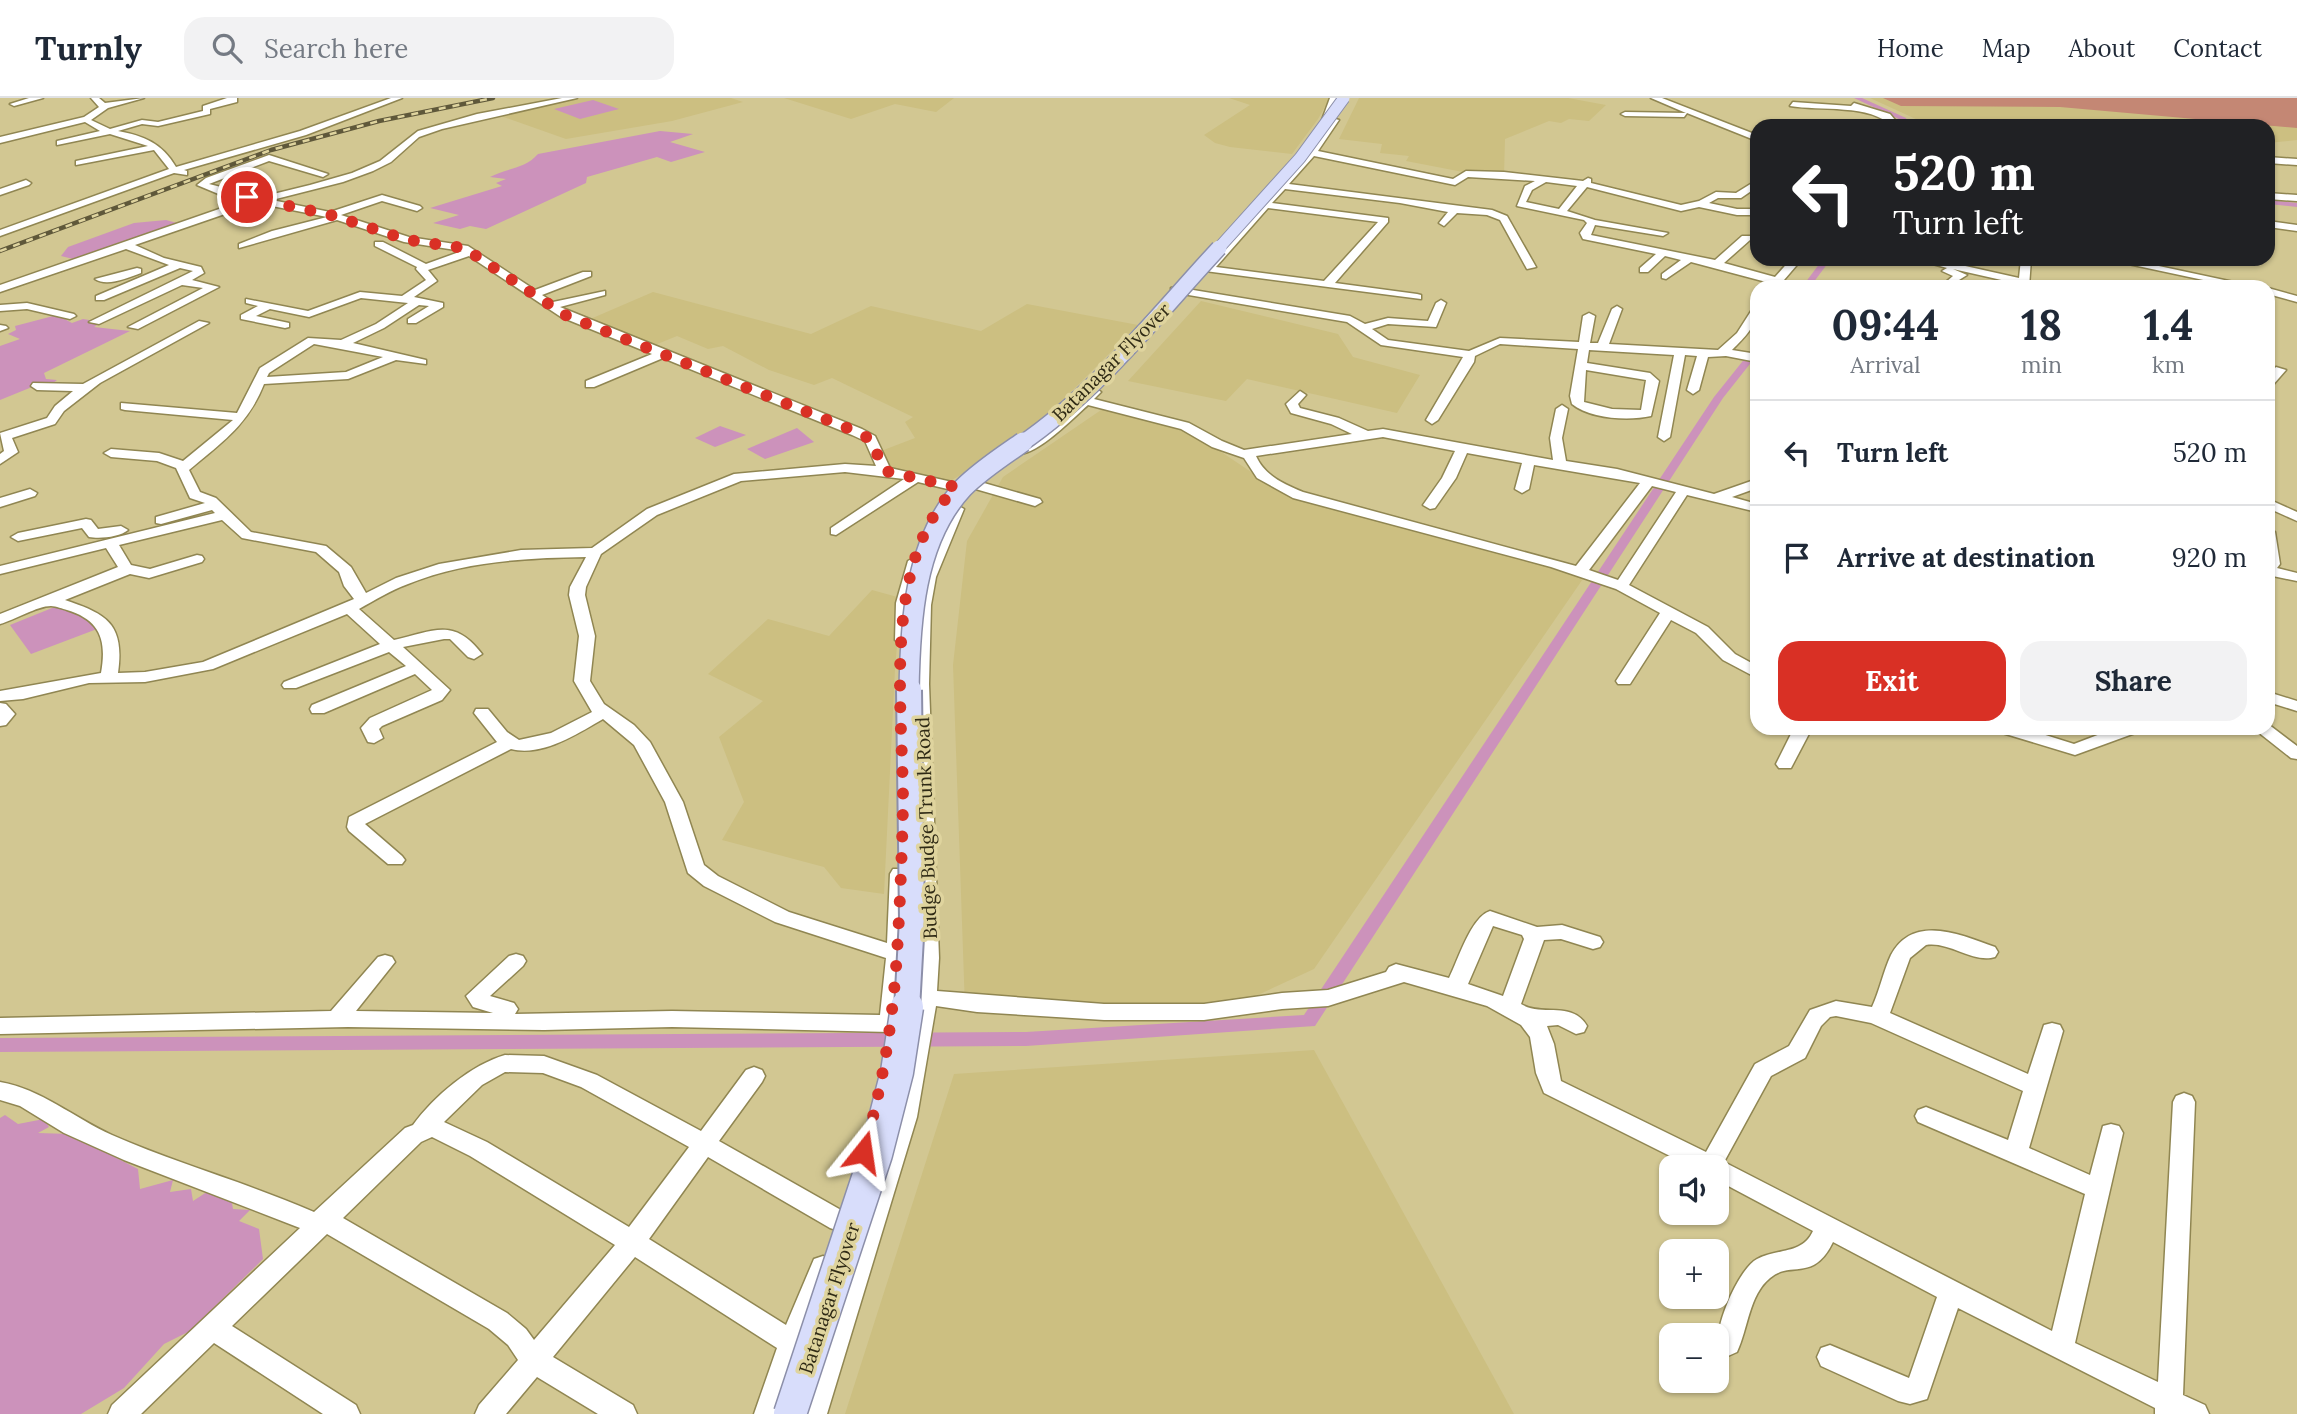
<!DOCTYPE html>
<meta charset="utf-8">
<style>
:root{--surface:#fff;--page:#f2f2f3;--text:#1f2937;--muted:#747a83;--line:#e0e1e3;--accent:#d93025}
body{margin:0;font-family:Lora,serif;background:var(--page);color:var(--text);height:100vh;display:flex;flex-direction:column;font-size:26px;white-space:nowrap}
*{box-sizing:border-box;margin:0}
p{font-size:23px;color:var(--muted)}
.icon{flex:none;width:38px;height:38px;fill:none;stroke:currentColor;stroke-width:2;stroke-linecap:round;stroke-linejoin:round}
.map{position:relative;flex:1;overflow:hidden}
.panel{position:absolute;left:1750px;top:182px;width:525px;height:455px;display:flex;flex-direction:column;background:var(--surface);border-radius:21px;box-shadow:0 2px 5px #0004}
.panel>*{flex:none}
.guide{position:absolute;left:1750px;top:21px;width:525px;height:147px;border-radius:21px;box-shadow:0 2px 5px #0004;background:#202124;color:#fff;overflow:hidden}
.buttons{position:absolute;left:1659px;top:1057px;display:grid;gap:14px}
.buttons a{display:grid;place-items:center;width:70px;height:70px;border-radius:14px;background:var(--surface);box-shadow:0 2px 5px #0004;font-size:35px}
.pin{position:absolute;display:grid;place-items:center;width:60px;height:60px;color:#fff;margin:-30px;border:4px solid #fff;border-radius:50%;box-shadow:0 2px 7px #0007}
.me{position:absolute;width:77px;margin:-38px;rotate:15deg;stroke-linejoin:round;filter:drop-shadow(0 0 5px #0008)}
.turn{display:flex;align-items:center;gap:24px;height:147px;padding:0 28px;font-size:32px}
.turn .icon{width:91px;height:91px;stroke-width:2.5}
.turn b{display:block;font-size:49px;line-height:60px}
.eta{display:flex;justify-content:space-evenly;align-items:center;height:119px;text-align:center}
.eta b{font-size:42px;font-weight:700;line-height:49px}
.action{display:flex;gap:14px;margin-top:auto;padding:14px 28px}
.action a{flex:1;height:80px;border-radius:21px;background:var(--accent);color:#fff;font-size:28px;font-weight:700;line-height:80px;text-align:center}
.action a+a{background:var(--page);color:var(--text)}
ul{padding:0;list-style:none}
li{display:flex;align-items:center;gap:21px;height:105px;padding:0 28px;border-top:2px solid var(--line)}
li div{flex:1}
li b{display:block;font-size:26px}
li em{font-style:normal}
header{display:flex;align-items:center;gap:42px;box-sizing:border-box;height:98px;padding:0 35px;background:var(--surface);border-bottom:2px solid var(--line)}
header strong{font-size:33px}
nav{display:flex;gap:38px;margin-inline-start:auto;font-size:24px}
.search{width:490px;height:63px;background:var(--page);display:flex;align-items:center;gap:18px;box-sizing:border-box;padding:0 24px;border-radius:21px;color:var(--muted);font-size:26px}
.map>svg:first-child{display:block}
.built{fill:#ccbf81}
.green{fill:#c48774}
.water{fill:#cc92bb}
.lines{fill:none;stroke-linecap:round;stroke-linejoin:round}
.canal{fill:#cc92bb;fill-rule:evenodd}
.minor-casing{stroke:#908652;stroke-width:3}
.minor{fill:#fff;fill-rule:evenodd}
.rail-casing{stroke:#5f583a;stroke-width:4.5}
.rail{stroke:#dfd49e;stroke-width:2.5;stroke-dasharray:7;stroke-linecap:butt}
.major-bridge-far4-casing{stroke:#8c8fa9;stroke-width:13;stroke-linecap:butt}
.major-bridge-far3-casing{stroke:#8c8fa9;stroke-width:18;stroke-linecap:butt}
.major-bridge-far2-casing{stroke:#8c8fa9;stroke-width:22;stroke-linecap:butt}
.major-bridge-far1-casing{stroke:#8c8fa9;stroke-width:28;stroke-linecap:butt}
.major-bridge-casing{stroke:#8c8fa9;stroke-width:35;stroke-linecap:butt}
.major-bridge-far4{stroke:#d8ddfb;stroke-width:11}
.major-bridge-far3{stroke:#d8ddfb;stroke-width:15}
.major-bridge-far2{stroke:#d8ddfb;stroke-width:19}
.major-bridge-far1{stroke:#d8ddfb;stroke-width:24}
.major-bridge{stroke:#d8ddfb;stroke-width:32}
.route{stroke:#d93025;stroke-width:12;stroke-dasharray:0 21.6}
.labels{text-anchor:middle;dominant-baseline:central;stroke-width:7;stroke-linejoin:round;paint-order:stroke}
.street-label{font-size:19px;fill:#2f2a15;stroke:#dfd49e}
</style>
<header>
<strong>Turnly</strong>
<div class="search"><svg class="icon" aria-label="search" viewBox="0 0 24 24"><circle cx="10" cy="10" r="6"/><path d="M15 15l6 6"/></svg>Search here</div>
<nav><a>Home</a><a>Map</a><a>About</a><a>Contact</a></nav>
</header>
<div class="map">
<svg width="2297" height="1316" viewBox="0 0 2297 1316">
<rect width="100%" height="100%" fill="#d2c792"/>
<g class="built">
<polygon points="580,0 731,0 743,4 672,23 566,41 501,18"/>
<polygon points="784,0 954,0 936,14 895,6 851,21"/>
<polygon points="1229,0 1330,0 1318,21 1292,56 1230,49 1215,45 1204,37 1250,7"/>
<polygon points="1359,0 1568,0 1606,7 1589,23 1569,21 1561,25 1549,23 1505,41 1504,77 1463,74 1406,63 1409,58 1380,55 1382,46 1339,41"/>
<polygon points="1870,0 2297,0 2297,42 2268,45 2268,28 1931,28"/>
<polygon points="653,194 811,236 871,208 981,233 1027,206 1138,227 1034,331 949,384 892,372 881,353 915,340 905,324 913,319 832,280 814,287 769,272 723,248 708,251 677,238 655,247 588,222"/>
<polygon points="1201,203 1338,236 1353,259 1420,277 1397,315 1247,281 1226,303 1128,283"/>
<polygon points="1104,310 1196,337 1272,388 1587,475 1314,871 1234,908 965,910 953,567 967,443 1003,379"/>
<polygon points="872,492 901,500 895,571 884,796 841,790 824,769 722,742 744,704 719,639 763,603 708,576 768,521 829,538"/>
<polygon points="1314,952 1514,1316 845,1316 954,976"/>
</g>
<polygon class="green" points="1883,0 2297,0 2297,30 2060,9 1901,8"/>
<g class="water">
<polygon points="593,2 619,11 580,21 554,11"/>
<path d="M660,33L693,36L670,44L705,54L671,64L657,59L587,79L586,85L486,131L470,128L460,131L433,125L459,117L430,110L502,88L496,85L506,81L490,79C507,70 525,71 538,56Z"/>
<polygon points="166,122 188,128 81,163 61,158 68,149 134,125"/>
<polygon points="57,217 72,225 83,221 102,224 94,229 130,233 44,275 46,281 57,282 49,288 32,289 0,302 0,248 20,241 8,236 16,232 15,228"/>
<polygon points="720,328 746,337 715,349 695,340"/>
<polygon points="797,330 814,344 765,361 747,351"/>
<polygon points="57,508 86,512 105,528 31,556 10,527"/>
<polygon points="5,1017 18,1026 44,1021 49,1029 38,1035 70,1036 138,1071 140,1091 173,1082 170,1094 191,1091 193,1103 216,1088 229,1089 233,1111 250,1112 239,1123 259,1131 263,1161 190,1233 164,1246 124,1290 81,1316 0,1316 0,1020"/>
</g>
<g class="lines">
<g class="canal">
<polygon points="1854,0 1862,0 1906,20 1910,28 1904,28 1901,22"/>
<polygon points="2268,102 2297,105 2297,109 2268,106"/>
<polygon points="1823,161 1831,161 1810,189 1802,189"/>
<polygon points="1757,248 1757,257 1723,300 1315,928 1026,948 0,954 0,940 1026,934 1304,917 1714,299 1754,249"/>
</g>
<defs>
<g id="minor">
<polygon points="29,0 43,0 14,8 10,6"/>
<path d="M91,0H99L105,5L144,0L108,10L91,22L110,31L142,22L158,24L203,13V8L227,0H237V4L210,11V16L158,28L142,26L118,33C144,38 162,45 176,69L300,33L391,0H402L306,37L184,72L187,73V77L174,75L0,138V132L169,71L154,52L76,67V63L148,48L110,36L57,47V43L100,33L85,24L0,45V39L84,19L99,9Z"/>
<path d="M562,0H577L442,31L419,39L391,64L373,73L343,84L272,102L330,114L382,97L420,108L422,110L417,113L382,103L341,117L409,139L468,148L535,192L583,174H591V178L542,197L553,204L605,193V197L560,209L862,331L875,338L890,370L961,386L963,389L956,393L918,384L836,437L831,436V430L904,381L845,374L741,383L657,417L601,456L586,489L585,497L595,538L590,583L604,606L634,627L650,644L683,704L704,767L718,778L789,814L887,845L890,776L893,771H907L910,776L907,856L901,926L898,932L890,934L672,929L544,932L348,929L0,936V920L331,913L378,859L385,857L392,859L395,864L356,913L493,915L473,909L466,898L509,858L516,856L523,858L526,863L523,868L490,898L514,905L518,911L515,916L672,913L880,917L886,860L775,824L704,788L688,775L665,704L634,647L603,621C577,636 542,659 511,651L365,726L402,758L405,762L402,766H388L349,733L347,729L349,719L497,644L474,615L476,611H488L507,634L519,642L551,635L592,614L574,583L579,538L569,497L570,489L586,459C526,460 464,463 408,486C391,492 375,502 359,511L394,542C434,533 454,519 482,556L474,561L468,559L450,541H444L403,549L450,592L442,602L382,628L379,631L383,640L374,645L368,644L361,630L370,620L432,592L415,576L324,615H312L310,611L312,607L406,568L389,554L296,590H284L282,587L284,584L380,546L347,516L213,571L145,584L89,585L23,601L0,603V593L101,575C107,542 100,522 67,512C63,511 56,508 51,508C37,508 15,522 0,526V516L118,469L106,450L0,476V468L215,415L212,412L161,426L156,425V419L205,405L190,400L176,370L157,363L111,359L104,355L111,351L159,355L183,363L233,322L125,312L121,311V305L237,315L260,270L308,240L341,242L376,226L408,205L361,200L309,219L270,211L256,218L289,225V229L285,230L241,221V217L258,208L246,205V201L308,213L360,194L402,198L426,182L416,171L417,169L375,148V144H383L426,166L462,153L404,144L337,122L239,150V146L272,133L327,119L257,105L135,147L164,160L201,169L204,175L192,182L219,189L138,231L128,229L203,190L182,187L99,226L89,224L193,173L180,170L104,202H96V198L169,167L126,151L0,194V187L245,102L221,97L197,87L206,80L269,57L328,76L323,79L269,63L209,86L261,99L310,87L352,75L380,63L418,33L477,16ZM469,158L561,219L652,256L586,283V289H594L663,260L852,337L865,343L876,368L845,366L734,376L647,411L592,450L521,452L439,466L396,480L366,495L351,469L326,448L251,434L216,400L200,394L189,372C221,345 248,327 264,286L348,281L396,262L426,266V262L353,245L384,230L419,207L429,208L408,221V225H416L443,209V205L414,199L437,183L428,172ZM314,246L383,259L346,274L267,279L269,275ZM222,422L242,440L316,454L339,474L344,488L354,501L203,564L145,574L118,575C125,525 106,516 65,502L130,476L149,480L202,464L204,461L202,458L197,457L150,471L131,467L119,447Z"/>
<polygon points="1330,0 1338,0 1326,28 1319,30"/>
<polygon points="1651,0 1662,0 1757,37 1757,43 1687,15 1684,19 1625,18 1621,16 1625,14 1686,15"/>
<path d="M1793,4L1851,8L1854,5L1890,16L1900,28H1891C1872,6 1819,13 1790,8Z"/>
<path d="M1332,20L1339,22L1318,53L1453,81L1466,73L1504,74L1583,83L1588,80L1591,81V85L1681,107L1699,103L1716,94L1736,95L1757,82V89L1741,100H1718L1709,105L1737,111H1757V117H1737L1699,109L1681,113L1587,89L1567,113L1595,122L1668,135L1663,138L1595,127L1591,137L1715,162L1742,138H1750V142L1724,165L1775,179L1791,161H1802L1778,189H1767L1770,185L1691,164L1666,181L1662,180V176L1681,162L1665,158L1648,174H1640V170L1656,156L1583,141L1580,135L1587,125L1584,122L1517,108L1525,88L1535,83L1468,79L1455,87L1314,58L1289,86L1492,112L1507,118L1536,169L1527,171L1500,122L1487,117L1457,115L1444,128L1439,125L1448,114L1400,105L1285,91L1272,105L1388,120V124L1335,185L1417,196L1421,197V201L1205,173L1207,166L1316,45ZM1546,84L1577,88L1559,111L1526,104L1532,92ZM1268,110L1378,124L1324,183L1216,169Z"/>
<polygon points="2268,59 2297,61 2297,67 2268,65"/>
<polygon points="26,82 31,85 29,87 0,97 0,91"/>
<polygon points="2268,95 2297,97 2297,103 2268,101"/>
<polygon points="2268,123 2297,127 2297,133 2268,129"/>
<polygon points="1915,161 1934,161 2019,180 2021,161 2031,161 2029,189 2019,189 2019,186 1953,171 1967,177 1951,187 1946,184 1953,178 1942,173 1947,170"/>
<polygon points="2105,161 2126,161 2257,189 2236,189"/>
<path d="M137,170L141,171V175C127,180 107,189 95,181Z"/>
<path d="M1175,189L1350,218L1365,226L1388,220L1428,223L1436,205L1441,202L1446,205L1436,229L1388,226L1372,231L1388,242L1469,253L1500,240L1579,244L1583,218L1589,215L1595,218L1590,245H1598L1612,211L1617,208L1622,211L1609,246L1718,252L1737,235L1753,210L1757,209C1757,228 1745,239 1732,252L1757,256V264L1726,258L1708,259L1699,292L1693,296L1687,292L1697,258L1685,257L1670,339L1664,343L1658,339L1674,257L1589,252L1587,265L1650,275L1659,283L1651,318C1629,323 1590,321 1572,306L1570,298L1578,251L1500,246L1475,258L1474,264L1438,322L1432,326L1426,322L1463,259L1381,247L1347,224L1171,194V190ZM1586,272L1646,282L1641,312L1612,311L1584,304Z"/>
<polygon points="2268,190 2297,198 2297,204 2268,196"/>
<polygon points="27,205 74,216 76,218 70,221 27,211 0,213 0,207"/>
<polygon points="199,223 209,225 100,285 64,313 55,326 12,340 18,354 0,366 0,356 4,353 0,335 47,320 55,308 73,293 37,292 31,288 33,285 83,286"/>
<polygon points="0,227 6,228 8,230 0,233"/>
<polygon points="2276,269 2286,272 2272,288 2268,289 2268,278"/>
<path d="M1095,290L1101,294L1094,301L1189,325L1222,343L1244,352L1352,336L1331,326L1291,315L1286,306L1300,293L1306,297L1298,306L1300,310L1339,320L1368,333L1383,331L1553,362L1550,340L1556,311L1562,307L1568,311L1562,340L1566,363L1617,371L1714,396L1757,381V390L1732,399L1757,406V414L1687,397L1629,487L1708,529L1735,556L1757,568V580L1723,562L1696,535L1671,522L1630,586H1618L1616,583L1660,515L1616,491L1551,469L1293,400L1257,380L1244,360L1212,349L1181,331L1088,307C1073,320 1036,359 1016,356V350L1050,328L1077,304L1073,301L1075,298H1083ZM1383,339L1455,353L1442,380L1423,407L1430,411L1435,410L1456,380L1467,355L1522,365L1515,391L1522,395L1529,391L1534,367L1640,385L1576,468L1303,394C1284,386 1265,378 1256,358ZM1652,388L1676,394L1618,482L1589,472Z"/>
<polygon points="977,383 1040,401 1042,404 1035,408 972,390 972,384"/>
<polygon points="30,391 37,395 35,398 0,409 0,400"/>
<polygon points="2268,401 2297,414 2297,423 2268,410"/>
<path d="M957,407L964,411L936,479L931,507L929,586L939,860L937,893L1104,906H1204L1282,895L1328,892L1386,874L1389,869L1396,866L1449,880C1458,862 1471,819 1490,813L1537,829L1562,827L1600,839L1603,844L1600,849L1593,851L1561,841L1544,842L1521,906C1542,919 1572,902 1587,928L1584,934L1576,936L1558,927L1547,928L1554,946L1561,983L1706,1054L1755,966L1789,948L1810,912L1836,903L1872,909C1880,892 1883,874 1891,857C1913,815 1962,837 1995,849L1998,854L1995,859C1974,866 1949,843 1926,847L1910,860L1890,915L2028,976L2044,927L2052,925L2060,927L2063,933L2029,1050L2090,1077L2103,1028L2111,1026L2119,1028L2123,1035L2075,1245L2158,1284L2173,1004L2176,998L2184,995L2192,998L2195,1004L2183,1297L2205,1307L2209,1316H2155V1310L1958,1210L1927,1301L1910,1306L1898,1303L1821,1268L1817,1259L1821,1250L1830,1247L1909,1280L1937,1199L1833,1144C1813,1185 1791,1162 1770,1180C1749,1197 1748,1231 1737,1254L1728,1258L1719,1254C1711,1235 1738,1171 1757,1161C1777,1150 1802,1157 1813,1133L1717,1082V1069H1692L1544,995L1536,975L1530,939L1521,927L1487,908L1404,884L1328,908L1282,911L1204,922H1104L977,914L936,908L917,1019L827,1316H799L895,1019L914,917L915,906L909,903L905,898L909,893L916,890L919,860L913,586L915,507L922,479L950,411ZM1493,828L1522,837L1524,841L1503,898L1468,886ZM1836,918L1871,925L2023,993L2008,1042L1926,1009L1918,1012L1915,1018L1918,1024L2085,1096L2052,1233L1724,1064L1771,978L1805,960L1821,928L1830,919Z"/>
<path d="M86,421L91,422L98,431L121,428L128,432C120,439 100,441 89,439L82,430L18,443L11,439L18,435Z"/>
<polygon points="2268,430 2275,434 2280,466 2277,470 2297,475 2297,483 2268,477"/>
<polygon points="915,459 922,463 912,505 911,542 903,547 895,542 896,505 908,463"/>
<polygon points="2268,594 2297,603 2297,613 2268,604"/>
<polygon points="0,605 6,606 15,616 6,627 0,628"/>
<polygon points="2268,626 2297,648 2297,661 2291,660 2253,630 2268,630"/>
<polygon points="1794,630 1812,630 1791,670 1779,670 1776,666"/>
<polygon points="1996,630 2023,630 2074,646 2116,630 2141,630 2138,634 2075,657 1999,634"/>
<path d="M505,957L544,958L597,977L701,1033L746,972L754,969L762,972L765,978L762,984L719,1043L848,1116L851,1123L848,1130L839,1133L830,1130L708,1059L649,1141L786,1227L814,1161L823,1158L832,1161L835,1169L805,1245L782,1316H754L777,1250L635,1159L553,1259L633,1307L637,1316H598L537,1279L506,1316H475L479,1307L518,1262L508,1247L489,1231L327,1136L232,1228L356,1307L360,1316H323L214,1245L141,1316H108L112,1307L300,1130L124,1062L64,1035L20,1008L0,1002V984C41,991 74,1020 112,1037C178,1066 248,1085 314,1114L405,1030L413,1027C434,998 471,967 505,957ZM505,974L543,975L581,989L689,1049L629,1129L487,1044L444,1024L482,987ZM432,1039L470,1058L615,1147L534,1242L526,1231L507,1215L343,1120L421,1044Z"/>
</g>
</defs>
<use href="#minor" class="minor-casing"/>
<use href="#minor" class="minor"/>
<defs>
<polyline id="rail" points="0,153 271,52 379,23 493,0"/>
</defs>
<use href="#rail" class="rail-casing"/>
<use href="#rail" class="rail"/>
<defs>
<polyline id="major-bridge-far4" points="1217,152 1300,60 1344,0"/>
<path id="major-bridge-far3" d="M1021,346C1097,294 1156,218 1219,150"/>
<path id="major-bridge-far2" d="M909,594C910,525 914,443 963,390C981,372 1003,358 1023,344"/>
<polyline id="major-bridge-far1" points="907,911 912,821 909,592"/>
<polyline id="major-bridge" points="790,1316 876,1056 897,974 907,909"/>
</defs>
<use href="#major-bridge-far4" class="major-bridge-far4-casing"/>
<use href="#major-bridge-far3" class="major-bridge-far3-casing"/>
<use href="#major-bridge-far2" class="major-bridge-far2-casing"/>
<use href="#major-bridge-far1" class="major-bridge-far1-casing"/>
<use href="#major-bridge" class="major-bridge-casing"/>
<use href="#major-bridge-far4" class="major-bridge-far4"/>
<use href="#major-bridge-far3" class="major-bridge-far3"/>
<use href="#major-bridge-far2" class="major-bridge-far2"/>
<use href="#major-bridge-far1" class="major-bridge-far1"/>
<use href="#major-bridge" class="major-bridge"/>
</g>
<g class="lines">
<path class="route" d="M247,99L331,117L408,142L464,150L565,217L857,334L870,341L885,373L956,389C881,466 903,607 903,706C902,755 900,806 897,855C893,921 883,990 863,1054"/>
</g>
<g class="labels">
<g class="street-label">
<text transform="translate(1111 264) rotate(-45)">Batanagar Flyover</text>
<text transform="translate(926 730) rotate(-92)">Budge Budge Trunk Road</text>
<text transform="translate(829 1200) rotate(-72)">Batanagar Flyover</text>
</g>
</g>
</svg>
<div class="buttons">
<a><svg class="icon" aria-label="sound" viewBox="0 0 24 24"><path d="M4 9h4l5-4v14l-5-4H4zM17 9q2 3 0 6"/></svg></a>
<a>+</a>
<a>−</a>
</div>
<div class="pin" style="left:247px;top:99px;background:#d93025"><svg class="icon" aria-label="arrive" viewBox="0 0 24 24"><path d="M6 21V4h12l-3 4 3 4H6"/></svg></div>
<svg class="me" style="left:863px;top:1054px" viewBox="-20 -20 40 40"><path d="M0-17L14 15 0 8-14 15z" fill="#d93025" stroke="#fff" stroke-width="4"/></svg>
<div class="guide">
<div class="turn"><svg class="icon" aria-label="left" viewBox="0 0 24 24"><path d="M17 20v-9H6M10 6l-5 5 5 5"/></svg><div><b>520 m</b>Turn left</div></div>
</div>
<section class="panel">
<div class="eta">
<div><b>09:44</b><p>Arrival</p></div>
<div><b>18</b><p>min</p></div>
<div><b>1.4</b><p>km</p></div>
</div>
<ul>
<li><svg class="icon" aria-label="left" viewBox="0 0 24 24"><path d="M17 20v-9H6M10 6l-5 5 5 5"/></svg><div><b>Turn left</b></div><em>520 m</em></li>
<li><svg class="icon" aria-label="arrive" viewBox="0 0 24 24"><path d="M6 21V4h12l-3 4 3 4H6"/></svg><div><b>Arrive at destination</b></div><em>920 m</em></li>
</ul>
<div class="action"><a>Exit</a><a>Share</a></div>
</section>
</div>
